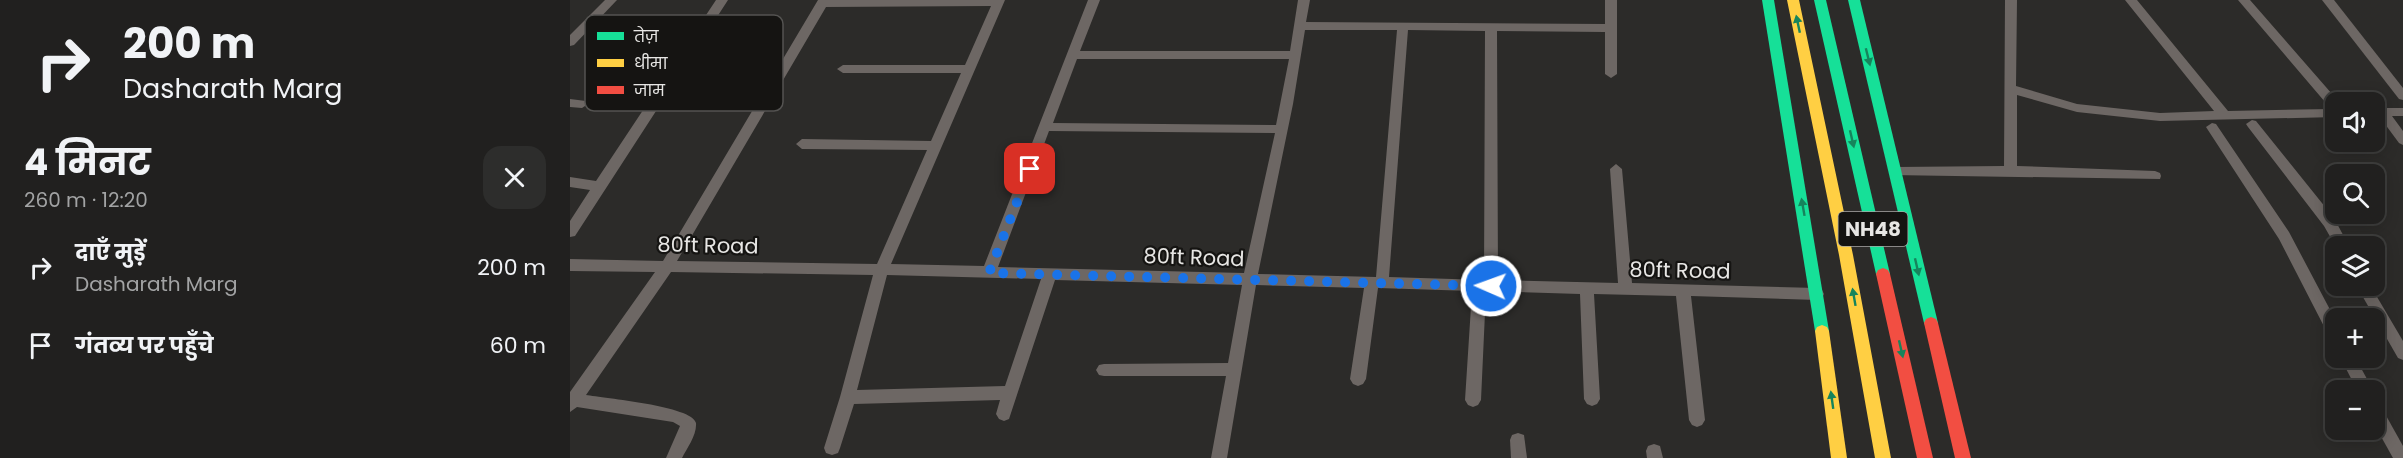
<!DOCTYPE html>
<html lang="hi">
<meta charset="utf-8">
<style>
:root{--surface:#21201f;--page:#2d2d2c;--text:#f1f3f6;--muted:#a2a3a4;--line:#3e3e3d}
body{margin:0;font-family:Poppins,"Noto Sans Devanagari",sans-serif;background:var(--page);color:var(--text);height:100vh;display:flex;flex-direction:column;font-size:22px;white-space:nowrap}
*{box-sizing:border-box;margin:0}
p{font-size:20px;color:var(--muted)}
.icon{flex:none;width:33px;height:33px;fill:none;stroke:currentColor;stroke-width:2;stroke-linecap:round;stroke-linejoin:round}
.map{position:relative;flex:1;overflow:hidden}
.sheet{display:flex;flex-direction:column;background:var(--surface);width:570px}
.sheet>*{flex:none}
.hud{background:#21201f;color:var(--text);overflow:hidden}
.tools{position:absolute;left:1755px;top:92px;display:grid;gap:12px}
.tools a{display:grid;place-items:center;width:60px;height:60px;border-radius:12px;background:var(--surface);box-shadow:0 3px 15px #0003,0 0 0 2px var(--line);font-size:30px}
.pin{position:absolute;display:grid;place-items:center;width:51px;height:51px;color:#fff;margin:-26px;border-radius:12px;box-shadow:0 3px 9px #0006}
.me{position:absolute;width:66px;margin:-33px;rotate:272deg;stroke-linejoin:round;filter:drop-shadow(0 0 4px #0008)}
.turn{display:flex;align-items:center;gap:21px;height:126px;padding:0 24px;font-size:27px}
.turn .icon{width:78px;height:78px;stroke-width:2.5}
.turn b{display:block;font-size:42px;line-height:51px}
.round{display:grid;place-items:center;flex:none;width:63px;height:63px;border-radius:18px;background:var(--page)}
.head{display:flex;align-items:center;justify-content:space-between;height:102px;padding:0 24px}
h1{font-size:36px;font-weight:700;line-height:45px}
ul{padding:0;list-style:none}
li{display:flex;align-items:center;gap:18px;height:78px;padding:0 24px}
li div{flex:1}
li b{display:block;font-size:22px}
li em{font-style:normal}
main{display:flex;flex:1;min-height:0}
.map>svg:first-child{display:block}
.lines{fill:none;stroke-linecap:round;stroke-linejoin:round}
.street{fill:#6d6764;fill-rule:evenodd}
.fast{fill:#16e098;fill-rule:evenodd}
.slow{fill:#ffcf43;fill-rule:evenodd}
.jam{fill:#f24e42;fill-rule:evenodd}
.oneway{fill:#16845c}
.route{stroke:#1a73e8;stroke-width:10;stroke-dasharray:0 18}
.labels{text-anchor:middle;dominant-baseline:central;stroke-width:4.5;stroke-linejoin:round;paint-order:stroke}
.shield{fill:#151412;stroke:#a8a7a5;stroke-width:1.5}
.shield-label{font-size:20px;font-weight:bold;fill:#e7e6e4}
.street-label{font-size:21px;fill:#e7e6e4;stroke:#151412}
.key{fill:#151412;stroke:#545351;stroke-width:1.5}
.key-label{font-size:16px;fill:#e7e6e4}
</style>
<main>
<section class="sheet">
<div class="hud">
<div class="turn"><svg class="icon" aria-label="right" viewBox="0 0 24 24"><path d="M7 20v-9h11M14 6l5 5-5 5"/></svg><div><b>200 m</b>Dasharath Marg</div></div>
</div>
<div class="head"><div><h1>4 मिनट</h1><p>260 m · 12:20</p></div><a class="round"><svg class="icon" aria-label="close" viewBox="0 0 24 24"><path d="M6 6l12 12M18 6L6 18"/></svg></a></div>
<ul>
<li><svg class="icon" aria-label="right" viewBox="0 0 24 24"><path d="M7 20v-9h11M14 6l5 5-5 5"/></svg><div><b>दाएँ मुड़ें</b><p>Dasharath Marg</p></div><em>200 m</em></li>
<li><svg class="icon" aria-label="arrive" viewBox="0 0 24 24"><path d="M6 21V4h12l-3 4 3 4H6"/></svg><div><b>गंतव्य पर पहुँचे</b></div><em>60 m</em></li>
</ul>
</section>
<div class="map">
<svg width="1833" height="458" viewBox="0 0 1833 458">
<rect width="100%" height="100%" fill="#2c2b29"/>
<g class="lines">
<g class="street">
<polygon points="35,0 47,0 4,45 0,46 0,35"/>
<polygon points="146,0 158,0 5,236 0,237 0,221 20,190 0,187 0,177 26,181"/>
<path d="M248,0H435L321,264L414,266L518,0H530L510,51H720L728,0H740L736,22L1035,24V0H1047V74L1041,78L1035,74V32L927,31L928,280L1048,283L1040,169L1046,164L1052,169L1062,283L1247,288L1252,290L1254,294L1252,298L1247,300L1121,296L1135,420L1132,425L1127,427L1122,425L1119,420L1106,296L1024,294L1030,399L1027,404L1022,406L1017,404L1014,399L1010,294L916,291L911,400L908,405L903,407L898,405L895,400L902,291L808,288L796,379L793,384L788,386L783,384L780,379L794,288L686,285L657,458H641L656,376H534L529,375L526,370L529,365L534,364L658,363L672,285L485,280L439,419L434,421L429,419L426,414L430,400L284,404L270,448L268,453L262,455L256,453L254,448L270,397L303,275L101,272L16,395C33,398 123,406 126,423C127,435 117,448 112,458H96L110,426L103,422L7,407L0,412V392L85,272L0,271V259L93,261ZM421,6L395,65H273L267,69L273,73H391L361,141L232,139L226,144L232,149L357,150L307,264L107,261L256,7ZM735,30H827L806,277L688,274L723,104ZM838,30L915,31L914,280L819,277ZM507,59H719L706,125L483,123ZM479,131L705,133L674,273L428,267ZM317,275L471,279L435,386L287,390Z"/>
<polygon points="1435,0 1447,0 1446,86 1507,104 1590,113 1644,111 1555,0 1567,0 1658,111 1761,109 1668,0 1680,0 1769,102 1766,102 1766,117 1590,121 1507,112 1447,95 1447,166 1585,171 1590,173 1591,176 1590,179 1321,175 1320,172 1326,167 1434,166"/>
<polygon points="1752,0 1764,0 1833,88 1833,100 1829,99"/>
<polygon points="0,99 16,101 18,104 12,108 0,107"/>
<polygon points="1804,108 1833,108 1833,116 1822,116 1833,131 1833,145 1829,143 1809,116 1804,116"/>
<polygon points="1682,120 1686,121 1764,218 1779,246 1766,247 1754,226 1678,127 1676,124"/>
<polygon points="1642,123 1646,124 1719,232 1766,321 1766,342 1761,340 1709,239 1636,127"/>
<polygon points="1786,285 1800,285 1833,341 1833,360 1828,358"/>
<polygon points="1770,357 1785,357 1803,390 1787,390"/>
<polygon points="1804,401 1809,403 1833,446 1833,458 1823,458 1804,424"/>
<polygon points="948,433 954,435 957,458 941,458 940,440 942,435"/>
<polygon points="1084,444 1090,446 1093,458 1077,458 1076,451 1078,446"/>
</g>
<g class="fast">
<polygon points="1192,0 1204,0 1259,331 1257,335 1252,337 1247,335 1245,331"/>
<polygon points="1244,0 1256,0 1320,274 1318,278 1308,278 1306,274"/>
<polygon points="1278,0 1290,0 1368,323 1366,327 1361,329 1356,327 1354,323"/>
</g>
<g class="slow">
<polygon points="1217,0 1229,0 1283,255 1321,458 1305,458 1269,255"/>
<polygon points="1252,325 1257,327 1259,331 1277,458 1261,458 1245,331 1247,327"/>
</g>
<g class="jam">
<polygon points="1313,268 1318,270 1320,274 1363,458 1347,458 1306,274 1308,270"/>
<polygon points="1361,317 1366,319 1368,323 1401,458 1385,458 1354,323 1356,319"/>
</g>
</g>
<defs><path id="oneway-solid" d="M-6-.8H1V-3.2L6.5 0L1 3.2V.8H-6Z" transform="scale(1.5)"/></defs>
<g class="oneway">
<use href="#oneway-solid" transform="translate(1228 24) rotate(-102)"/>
<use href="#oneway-solid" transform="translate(1298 57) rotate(76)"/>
<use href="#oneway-solid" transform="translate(1282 139) rotate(77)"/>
<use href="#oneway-solid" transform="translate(1233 207) rotate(-100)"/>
<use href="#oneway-solid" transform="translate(1347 267) rotate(77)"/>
<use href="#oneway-solid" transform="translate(1284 297) rotate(-100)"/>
<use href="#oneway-solid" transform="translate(1331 349) rotate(77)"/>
<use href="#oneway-solid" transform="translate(1262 400) rotate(-98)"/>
</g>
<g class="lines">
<polyline class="route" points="460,169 419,273 921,286"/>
</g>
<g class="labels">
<rect class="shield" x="1268.5" y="212" width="69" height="34" rx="4.5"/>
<g class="shield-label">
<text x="1303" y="229">NH48</text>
</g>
<g class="street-label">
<text transform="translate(138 245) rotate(1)">80ft Road</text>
<text transform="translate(624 257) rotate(2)">80ft Road</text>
<text transform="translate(1110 270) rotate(1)">80ft Road</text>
</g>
</g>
<rect x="15" y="15" width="198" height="96" rx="9" class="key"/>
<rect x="27" y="32" width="27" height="8" fill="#16e098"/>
<rect x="27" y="59" width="27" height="8" fill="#ffcf43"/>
<rect x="27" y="86" width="27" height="8" fill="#f24e42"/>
<g class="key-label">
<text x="64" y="42">तेज़</text>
<text x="64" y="69">धीमा</text>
<text x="64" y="96">जाम</text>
</g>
</svg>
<div class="tools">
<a><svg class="icon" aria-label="sound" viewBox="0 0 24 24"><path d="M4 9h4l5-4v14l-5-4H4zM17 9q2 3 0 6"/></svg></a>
<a><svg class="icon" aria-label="search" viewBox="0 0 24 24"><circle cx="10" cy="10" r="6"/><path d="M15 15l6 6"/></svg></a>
<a><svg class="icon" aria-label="layers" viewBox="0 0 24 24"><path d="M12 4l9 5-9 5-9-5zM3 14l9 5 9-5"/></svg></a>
<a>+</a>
<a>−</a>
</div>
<div class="pin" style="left:460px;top:169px;background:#d93025"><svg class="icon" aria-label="arrive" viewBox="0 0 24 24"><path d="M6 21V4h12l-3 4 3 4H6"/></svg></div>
<svg class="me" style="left:921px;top:286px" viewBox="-20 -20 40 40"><circle r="17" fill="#1a73e8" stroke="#fff" stroke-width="3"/><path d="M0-11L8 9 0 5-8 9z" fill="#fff"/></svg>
</div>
</main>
